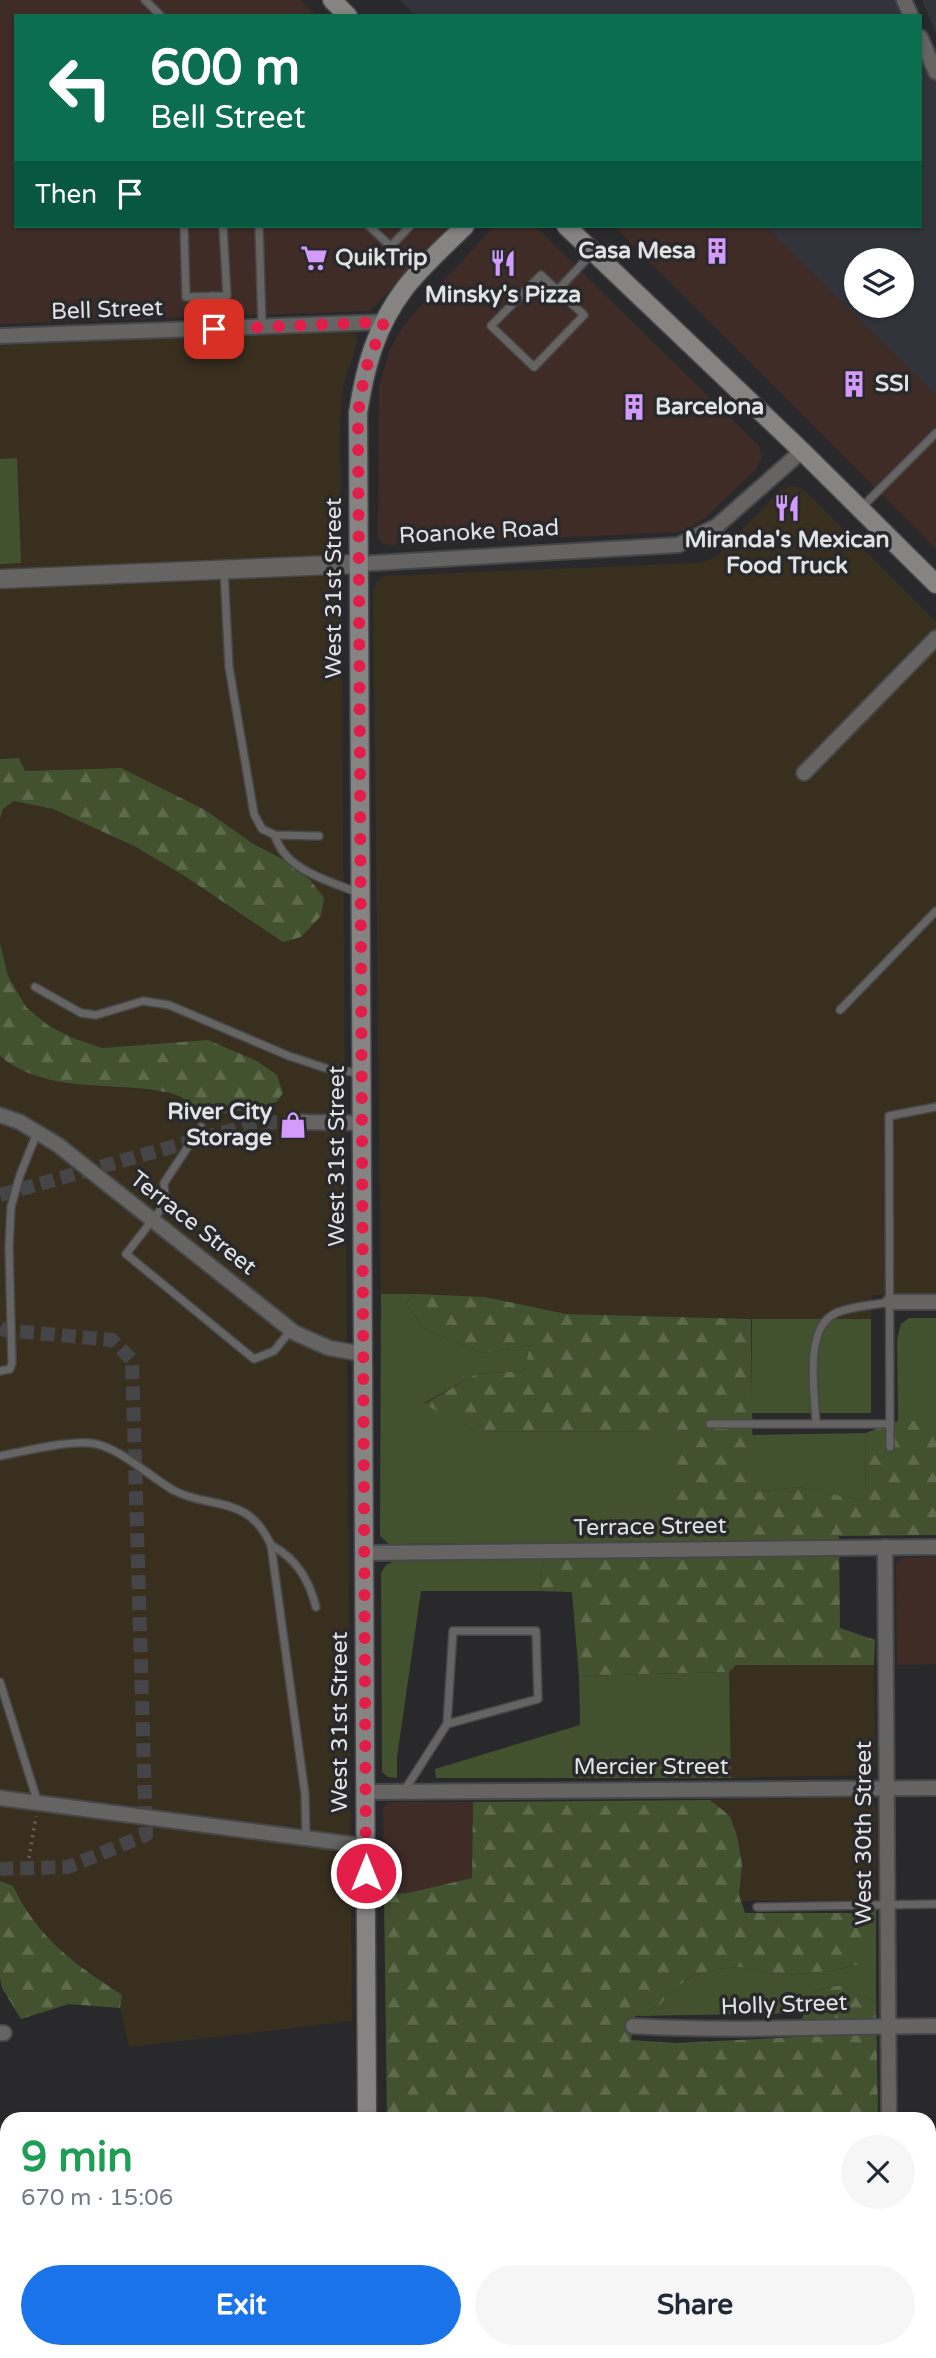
<!DOCTYPE html>
<meta charset="utf-8">
<style>
:root{--surface:#fff;--page:#f6f6f7;--text:#1f2937;--muted:#747a83;--accent:#1a73e8}
body{margin:0;font-family:"Varela Round",sans-serif;background:var(--page);color:var(--text);height:100vh;display:flex;flex-direction:column;font-size:26px;white-space:nowrap}
*{box-sizing:border-box;margin:0}
p{font-size:23px;color:var(--muted)}
.icon{flex:none;width:38px;height:38px;fill:none;stroke:currentColor;stroke-width:2;stroke-linecap:round;stroke-linejoin:round}
.map{position:relative;flex:1;overflow:hidden}
.details{position:absolute;left:0px;top:2112px;width:936px;height:247px;display:flex;flex-direction:column;background:var(--surface);border-radius:21px 21px 0 0;box-shadow:0 2px 5px #0004}
.details>*{flex:none}
.hud{position:absolute;left:14px;top:14px;width:908px;height:214px;border-radius:0px;box-shadow:0 2px 5px #0004;background:#0b6e4f;color:#fff;overflow:hidden}
.tools{position:absolute;left:844px;top:248px;display:grid;gap:14px}
.tools a{display:grid;place-items:center;width:70px;height:70px;border-radius:50%;background:var(--surface);box-shadow:0 2px 5px #0004;font-size:35px}
.pin{position:absolute;display:grid;place-items:center;width:60px;height:60px;color:#fff;margin:-30px;border-radius:14px;box-shadow:0 4px 10px #0006}
.me{position:absolute;width:77px;margin:-38px;rotate:0deg;stroke-linejoin:round;filter:drop-shadow(0 0 5px #0008)}
.turn{display:flex;align-items:center;gap:24px;height:147px;padding:0 21px;font-size:32px}
.turn .icon{width:91px;height:91px;stroke-width:2.5}
.turn b{display:block;font-size:49px;line-height:60px}
.then{display:flex;align-items:center;height:66px;padding:0 21px;background:#0003;gap:14px;font-size:26px}
.round{display:grid;place-items:center;flex:none;width:74px;height:74px;border-radius:37px;background:var(--page)}
.overview{display:flex;align-items:center;justify-content:space-between;height:119px;padding:0 21px}
h1{font-size:42px;font-weight:800;line-height:52px;color:#1e9e55}
.cta{display:flex;gap:14px;margin-top:auto;padding:14px 21px}
.cta a{flex:1;height:80px;border-radius:42px;background:var(--accent);color:#fff;font-size:28px;font-weight:800;line-height:80px;text-align:center}
.cta a+a{background:var(--page);color:var(--text)}
.map>svg:first-child{display:block}
.commercial{fill:#3f2c27}
.industrial{fill:#392f1f}
.built{fill:#33343b;fill-rule:evenodd}
.grass{fill:#42522e}
.forest{fill:url(#forest-firs)}
.lines{fill:none;stroke-linecap:round;stroke-linejoin:round}
.minor-tunnel{stroke:#454547;stroke-width:14;stroke-dasharray:14 7;stroke-linecap:butt}
.service-casing{stroke:#464749;stroke-width:10}
.minor-casing{stroke:#464749;stroke-width:18}
.tertiary-casing{stroke:#464749;stroke-width:21}
.secondary-casing{stroke:#464749;stroke-width:21}
.path{stroke:#626264;stroke-width:3.5;stroke-dasharray:2 5;stroke-linecap:butt}
.service{stroke:#656463;stroke-width:7}
.minor{stroke:#656463;stroke-width:14}
.tertiary{stroke:#656463;stroke-width:18}
.secondary{stroke:#868483;stroke-width:18}
.route{stroke:#e11d48;stroke-width:12;stroke-dasharray:0 21.6}
.labels{text-anchor:middle;dominant-baseline:central;stroke-width:7;stroke-linejoin:round;paint-order:stroke}
.poi-label{font-size:23px;font-weight:bold;fill:#e1e2e3;stroke:#29292c;text-anchor:start}
.street-label{font-size:23px;fill:#e1e2e3;stroke:#29292c}
</style>
<div class="map">
<svg width="936" height="2358" viewBox="0 0 936 2358">
<defs>
<pattern id="forest-firs" width="22" height="20" patternUnits="userSpaceOnUse" patternTransform="scale(1.75)"><rect width="22" height="20" fill="#42522e"/><path d="M5 1l3.5 6h-7zM16 11l3.5 6h-7z" fill="#5d6b4c"/></pattern>
</defs>
<rect width="100%" height="100%" fill="#29292c"/>
<g class="commercial">
<polygon points="0,0 300,0 317,16 16,16 16,226 452,226 370,311 0,324"/>
<polygon points="494,226 535,226 759,446 762,457 756,469 705,518 690,528 677,532 392,545 383,544 378,538 379,385 390,350 403,326"/>
<polygon points="614,226 765,226 936,395 936,549"/>
<polygon points="936,1557 936,1664 897,1665 896,1563 903,1558"/>
<polygon points="389,1802 473,1802 472,1878 408,1893 384,1895 383,1808"/>
</g>
<g class="industrial">
<polygon points="352,332 358,340 343,386 340,423 352,2021 129,2047 120,2008 122,1995 62,1952 46,1938 32,1921 13,1886 0,1881 0,1056 6,1061 70,1083 162,1091 180,1097 201,1112 224,1112 277,1103 283,1093 208,1040 102,1048 73,1038 49,1026 26,1007 8,976 0,943 0,818 3,809 14,801 53,809 134,846 183,875 246,918 288,862 121,768 24,771 19,758 0,759 0,345"/>
<polygon points="790,486 802,488 936,622 936,1295 872,1295 871,1319 751,1319 566,1314 485,1297 381,1294 373,592 377,581 384,576 698,563 715,558 780,491"/>
<polygon points="736,1665 874,1665 876,1767 870,1775 731,1778 729,1672"/>
<polygon points="867,1797 874,1801 877,1813 876,1900 741,1901 739,1895 742,1865 730,1816 710,1800"/>
</g>
<g class="built">
<polygon points="400,0 902,0 910,16 416,16"/>
<polygon points="922,0 936,0 936,33"/>
<path d="M921,38L936,71V395L765,226H920ZM856,261H901V306H856Z"/>
</g>
<g class="grass">
<polygon points="17,458 21,563 0,564 0,459"/>
<polygon points="381,1294 415,1294 406,1303 423,1328 481,1353 530,1345 524,1371 476,1374 424,1403 475,1431 671,1432 672,1543 389,1544 380,1536"/>
<polygon points="909,1318 936,1318 936,1421 898,1421 897,1339 901,1324"/>
<rect x="752" y="1319" width="119" height="94"/>
<polygon points="866,1433 865,1501 800,1487 752,1492 752,1435"/>
<polygon points="543,1559 540,1591 421,1591 397,1757 397,1778 388,1777 382,1772 381,1573 386,1565 396,1560"/>
<polygon points="729,1672 731,1778 436,1778 435,1769 580,1725 579,1676"/>
<polygon points="876,1910 876,2002 840,1985 816,1990 804,2013 635,2016 659,2006 672,1991 690,1977 715,1969 741,1967 755,1971 784,1975 830,1971 857,1965 866,1927 851,1913"/>
<rect x="420" y="2352" width="147" height="6"/>
</g>
<g class="forest">
<polygon points="19,758 25,771 121,768 205,810 252,843 288,862 311,881 324,898 321,916 301,937 283,942 183,875 134,846 53,809 14,801 3,809 0,818 0,759"/>
<path d="M0,943L8,976L26,1007L49,1026L73,1038L102,1048L208,1040L257,1061L277,1075L283,1093L277,1102C254,1107 227,1116 203,1112C195,1110 188,1102 181,1097C175,1094 167,1092 160,1091C108,1082 44,1093 0,1056Z"/>
<polygon points="415,1294 485,1297 566,1314 751,1319 753,1492 800,1487 865,1501 866,1433 898,1421 936,1421 936,1535 839,1536 840,1628 875,1640 874,1665 736,1665 729,1672 579,1676 572,1592 540,1591 543,1559 671,1557 671,1432 475,1431 424,1404 476,1374 524,1371 530,1345 481,1353 423,1328 406,1303"/>
<polygon points="710,1800 730,1816 738,1840 742,1865 739,1895 745,1913 851,1913 866,1927 869,1949 857,1965 830,1971 784,1975 755,1971 741,1967 715,1969 690,1977 672,1991 659,2006 635,2016 631,2040 676,2043 797,2037 804,2013 816,1990 841,1985 876,2002 878,2119 433,2119 429,2116 426,2119 387,2119 384,1895 408,1893 472,1878 473,1802"/>
<path d="M0,1881L13,1886C39,1940 74,1963 122,1995L120,2008L69,2004L21,2019L2,1988L0,1978Z"/>
<polygon points="0,2203 1,2209 7,2215 7,2303 3,2306 7,2328 7,2352 16,2352 18,2358 0,2358"/>
<polygon points="167,2352 350,2352 350,2358 223,2358 213,2356 210,2358 167,2358"/>
<rect x="389" y="2352" width="31" height="6"/>
</g>
<g class="lines">
<g class="minor-tunnel">
<polyline points="0,1195 257,1123 302,1122"/>
<polyline points="0,1327 4,1330 112,1340 132,1360 146,1835 68,1867 0,1869"/>
</g>
<defs>
<g id="service">
<polyline points="145,0 161,16"/>
<polyline points="184,226 186,297 227,296 223,226"/>
<polyline points="259,226 262,326"/>
<polyline points="369,226 419,273"/>
<polyline points="391,246 410,226"/>
<polygon points="541,275 584,315 534,367 491,326"/>
<polyline points="558,290 593,252"/>
<polyline points="212,296 214,329"/>
<polyline points="860,509 936,433"/>
<polyline points="224,570 229,667 254,814 262,829 275,835 319,836"/>
<path d="M275,835C284,870 329,881 359,893"/>
<polyline points="35,987 81,1013 96,1015 143,1001 169,1005 289,1056 328,1069 360,1073"/>
<polyline points="840,1010 936,911"/>
<polyline points="201,1127 164,1183 165,1200 161,1209 126,1254 254,1359 274,1351 291,1330"/>
<polyline points="0,1371 10,1369 12,1363 9,1247 11,1207 20,1175 37,1133"/>
<polyline points="710,1424 890,1424"/>
<path d="M816,1424C815,1393 803,1328 836,1313C852,1306 873,1305 890,1302"/>
<polyline points="890,1447 889,1116 936,1107"/>
<path d="M0,1456C26,1451 64,1441 90,1443C117,1445 150,1477 173,1490C196,1503 223,1500 245,1513C258,1521 265,1532 271,1545L305,1794L306,1838"/>
<path d="M271,1545C297,1559 309,1580 316,1607"/>
<polyline points="0,1682 38,1803"/>
<polyline points="404,1791 447,1724 538,1699 536,1631 453,1631 447,1724"/>
<polyline points="757,1907 936,1904"/>
<polyline points="929,2147 936,2147"/>
</g>
<g id="minor">
<polyline points="904,0 911,16"/>
<polyline points="920,37 936,72"/>
<polyline points="0,336 384,322"/>
<polyline points="357,564 678,545 717,526 802,451"/>
<polyline points="804,773 936,638"/>
<polyline points="0,1115 20,1122 58,1145 295,1333 329,1348 363,1354"/>
<polyline points="302,1122 361,1123"/>
<polyline points="890,1302 936,1302"/>
<polyline points="885,1547 889,2119"/>
<polyline points="364,1553 936,1547"/>
<polyline points="365,1792 936,1788"/>
<polyline points="0,1798 366,1846"/>
<path d="M633,2026C734,2032 835,2026 936,2026"/>
<polyline points="0,2033 4,2033"/>
<polyline points="929,2280 936,2280"/>
<polyline points="891,2352 891,2358"/>
</g>
<polyline id="tertiary" points="0,579 357,564"/>
<g id="secondary">
<polyline points="332,0 348,16"/>
<polyline points="566,226 802,451 936,584"/>
<path d="M367,2119L358,413C365,367 376,326 405,288C422,266 445,246 465,226"/>
<polyline points="370,2352 370,2358"/>
</g>
</defs>
<use href="#service" class="service-casing"/>
<use href="#minor" class="minor-casing"/>
<use href="#tertiary" class="tertiary-casing"/>
<use href="#secondary" class="secondary-casing"/>
<polyline class="path" points="29,1858 36,1816"/>
<use href="#service" class="service"/>
<use href="#minor" class="minor"/>
<use href="#tertiary" class="tertiary"/>
<use href="#secondary" class="secondary"/>
</g>
<g class="lines">
<polyline class="route" points="214,329 384,322 365,371 358,413 366,1873"/>
</g>
<defs>
<symbol id="building-bare" viewBox="-9 -9 18 18"><path d="M-4-6H4V6H1V3H-1V6H-4ZM-2.5-4.3h1.7v1.8h-1.7ZM.8-4.3h1.7v1.8H.8ZM-2.5-1h1.7V.8h-1.7ZM.8-1h1.7V.8H.8Z" fill="#d39cfc" stroke="#29292c" stroke-width="2.5" paint-order="stroke"/></symbol>
<symbol id="supermarket-bare" viewBox="-9 -9 18 18"><path d="M-6-5.5h2.5l.6 2H6L4.5 2H-2.5L-4.4-4H-6ZM-1.5 3.2a1.3 1.3 0 1 0 .1 0ZM3 3.2a1.3 1.3 0 1 0 .1 0Z" fill="#d39cfc" stroke="#29292c" stroke-width="2.5" paint-order="stroke"/></symbol>
<symbol id="restaurant-bare" viewBox="-9 -9 18 18"><path d="M-5-6h1v4h1v-4h1v4h1v-4h1v5L-1.5 .5V6h-2V.5L-5-1ZM5-6V6H3V1.5H1.5Q1.5-4 5-6Z" fill="#d39cfc" stroke="#29292c" stroke-width="2.5" paint-order="stroke"/></symbol>
<symbol id="shop-bare" viewBox="-9 -9 18 18"><path d="M-5-2.5h2.3a2.7 3.5 0 0 1 5.4 0H5L5.5 6h-11ZM-1.5-2.5h3a1.5 2.3 0 0 0-3 0Z" fill="#d39cfc" stroke="#29292c" stroke-width="2.5" paint-order="stroke"/></symbol>
</defs>
<g fill-rule="evenodd">
<use href="#building-bare" x="698" y="232" width="38" height="38"/>
<use href="#supermarket-bare" x="295" y="239" width="38" height="38"/>
<use href="#restaurant-bare" x="484" y="244" width="38" height="38"/>
<use href="#building-bare" x="835" y="365" width="38" height="38"/>
<use href="#building-bare" x="615" y="388" width="38" height="38"/>
<use href="#restaurant-bare" x="768" y="489" width="38" height="38"/>
<use href="#shop-bare" x="274" y="1106" width="38" height="38"/>
</g>
<g class="labels">
<g class="poi-label">
<text x="696" y="251" text-anchor="end">Casa Mesa</text>
<text x="335" y="258">QuikTrip</text>
<text x="503" y="295" text-anchor="middle">Minsky's Pizza</text>
<text x="875" y="384">SSI</text>
<text x="655" y="407">Barcelona</text>
<text x="787" y="540" text-anchor="middle">Miranda's Mexican<tspan x="787" dy="26">Food Truck</tspan></text>
<text x="272" y="1112" text-anchor="end">River City<tspan x="272" dy="26">Storage</tspan></text>
</g>
<g class="street-label">
<text transform="translate(107 310) rotate(-2)">Bell Street</text>
<text transform="translate(479 532) rotate(-3)">Roanoke Road</text>
<text transform="translate(334 588) rotate(-90)">West 31st Street</text>
<text transform="translate(337 1156) rotate(-90)">West 31st Street</text>
<text transform="translate(193 1223) rotate(38)">Terrace Street</text>
<text transform="translate(650 1527) rotate(-1)">Terrace Street</text>
<text transform="translate(340 1722) rotate(-90)">West 31st Street</text>
<text x="651" y="1767">Mercier Street</text>
<text transform="translate(864 1833) rotate(-90)">West 30th Street</text>
<text transform="translate(784 2005) rotate(-2)">Holly Street</text>
</g>
</g>
</svg>
<div class="tools">
<a><svg class="icon" aria-label="layers" viewBox="0 0 24 24"><path d="M12 4l9 5-9 5-9-5zM3 14l9 5 9-5"/></svg></a>
</div>
<div class="pin" style="left:214px;top:329px;background:#d93025"><svg class="icon" aria-label="arrive" viewBox="0 0 24 24"><path d="M6 21V4h12l-3 4 3 4H6"/></svg></div>
<svg class="me" style="left:366px;top:1873px" viewBox="-20 -20 40 40"><circle r="17" fill="#e11d48" stroke="#fff" stroke-width="3"/><path d="M0-11L8 9 0 5-8 9z" fill="#fff"/></svg>
<div class="hud">
<div class="turn"><svg class="icon" aria-label="left" viewBox="0 0 24 24"><path d="M17 20v-9H6M10 6l-5 5 5 5"/></svg><div><b>600 m</b>Bell Street</div></div>
<div class="then">Then<svg class="icon" aria-label="arrive" viewBox="0 0 24 24"><path d="M6 21V4h12l-3 4 3 4H6"/></svg></div>
</div>
<section class="details">
<div class="overview"><div><h1>9 min</h1><p>670 m · 15:06</p></div><a class="round"><svg class="icon" aria-label="close" viewBox="0 0 24 24"><path d="M6 6l12 12M18 6L6 18"/></svg></a></div>
<div class="cta"><a>Exit</a><a>Share</a></div>
</section>
</div>
